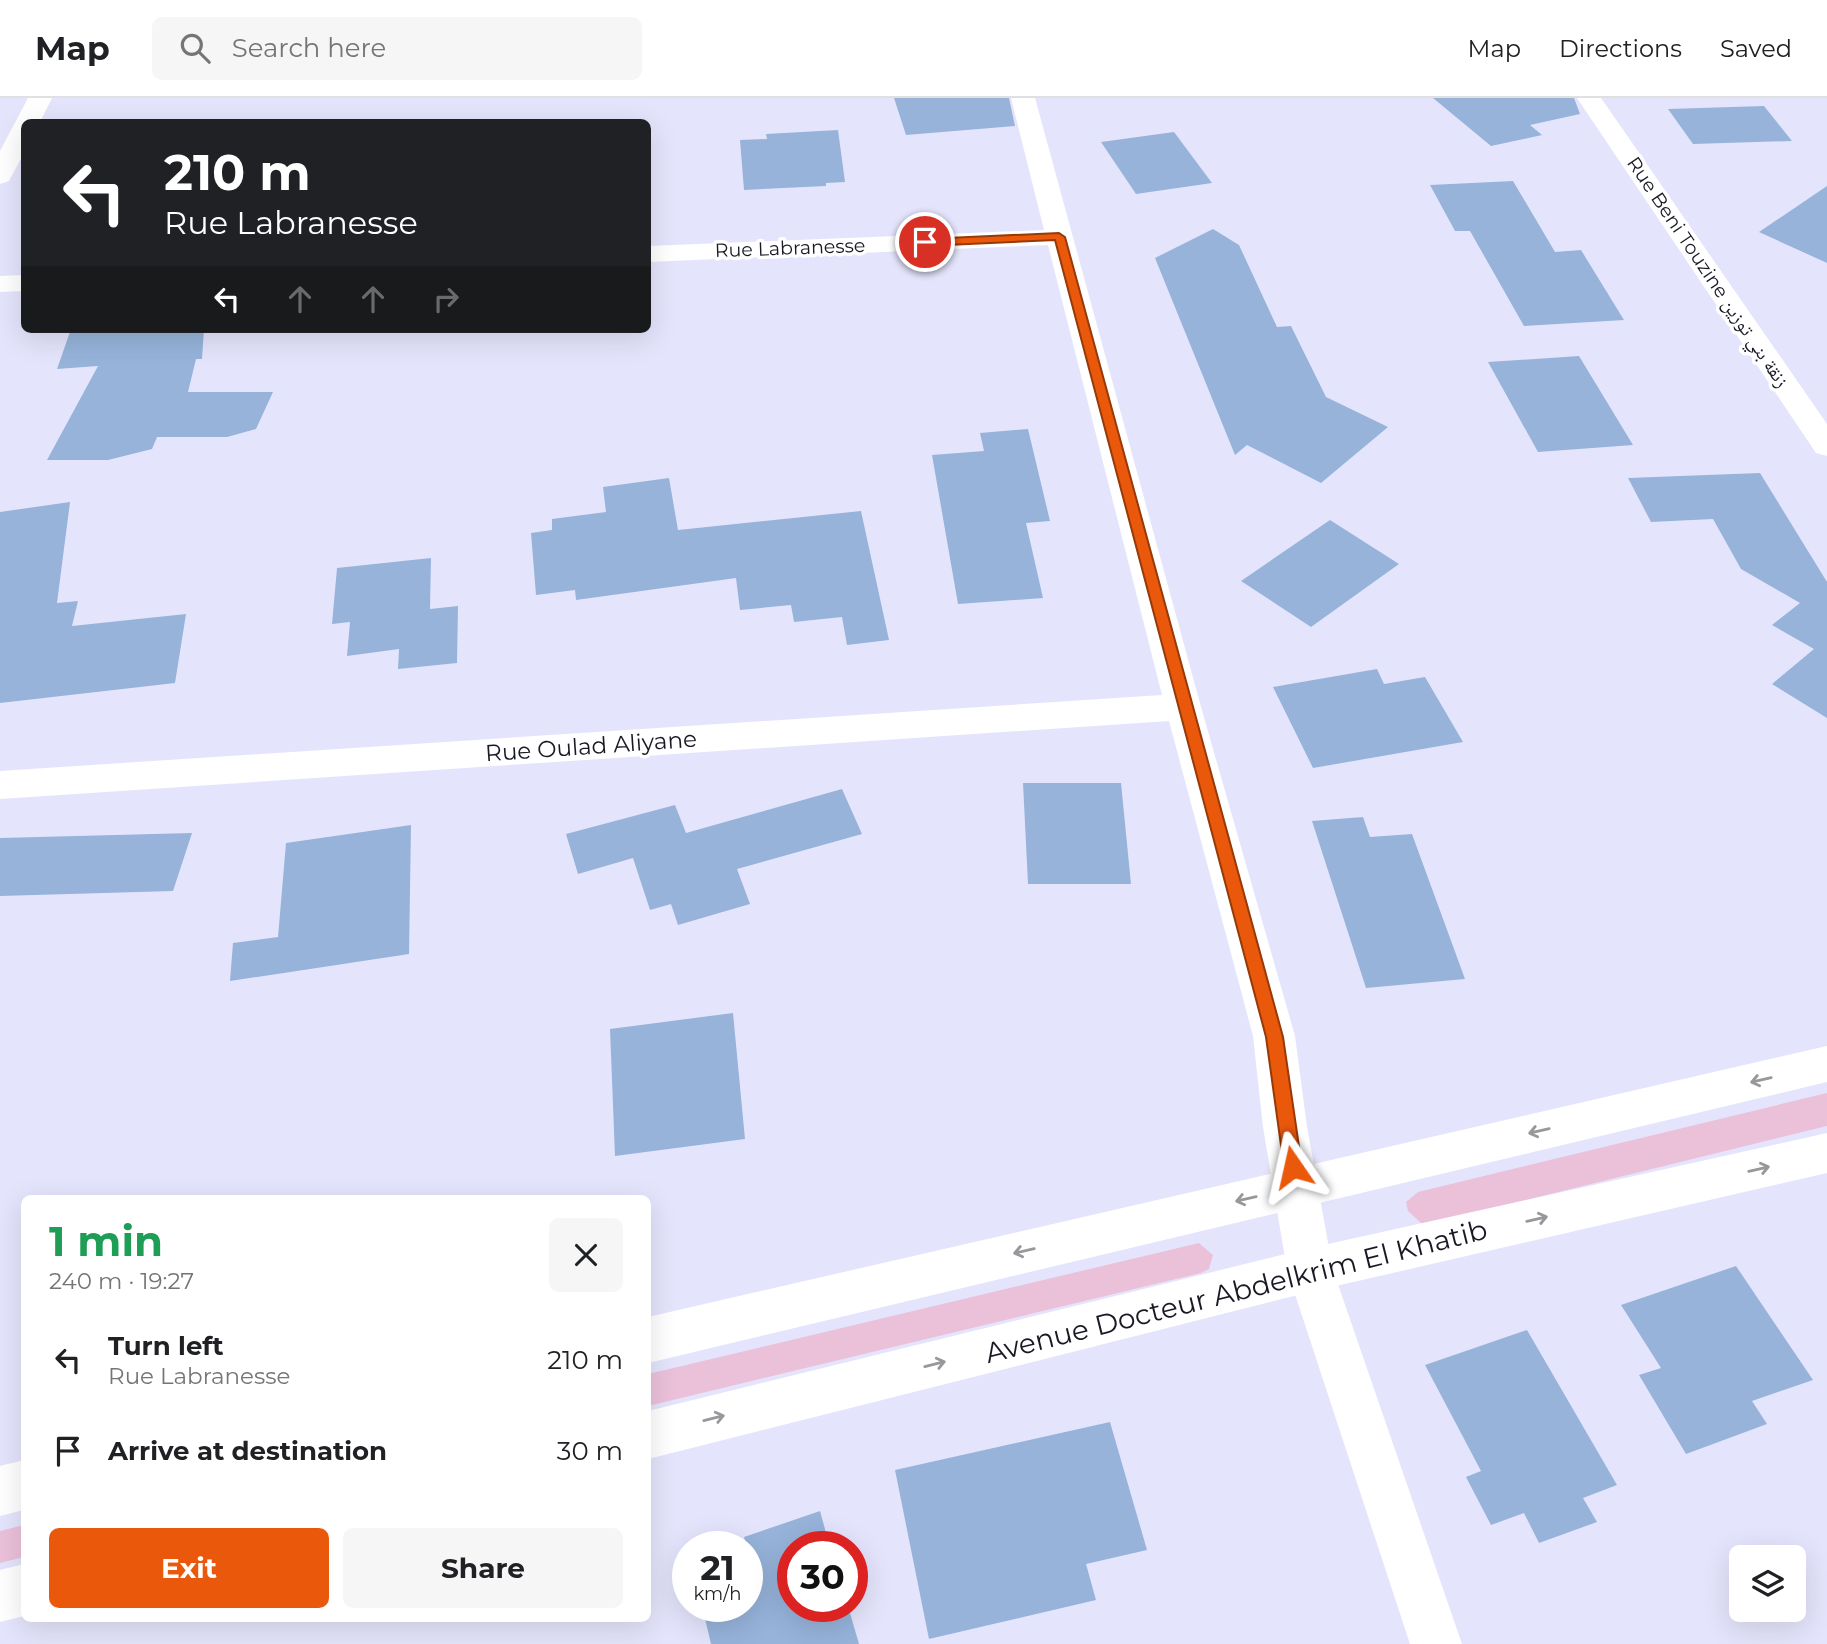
<!DOCTYPE html>
<meta charset="utf-8">
<style>
:root{--surface:#fff;--page:#f6f6f6;--text:#202124;--muted:#757577;--line:#e0e0e0;--accent:#ea580c}
body{margin:0;font-family:Montserrat,"Noto Naskh Arabic",sans-serif;background:var(--page);color:var(--text);height:100vh;display:flex;flex-direction:column;font-size:26px;white-space:nowrap}
*{box-sizing:border-box;margin:0}
p{font-size:23px;color:var(--muted)}
.icon{flex:none;width:38px;height:38px;fill:none;stroke:currentColor;stroke-width:2;stroke-linecap:round;stroke-linejoin:round}
.map{position:relative;flex:1;overflow:hidden}
.panel{position:absolute;left:21px;top:1097px;width:630px;height:427px;display:flex;flex-direction:column;background:var(--surface);border-radius:10px;box-shadow:0 7px 28px #0002}
.panel>*{flex:none}
.banner{position:absolute;left:21px;top:21px;width:630px;height:214px;border-radius:10px;box-shadow:0 7px 28px #0002;background:#202124;color:#fff;overflow:hidden}
.tools{position:absolute;left:1729px;top:1447px;display:grid;gap:14px}
.tools a{display:grid;place-items:center;width:77px;height:77px;border-radius:10px;background:var(--surface);box-shadow:0 7px 28px #0002;font-size:35px}
.speed{position:absolute;left:672px;top:1433px;display:flex;gap:14px;font-size:35px;font-weight:700;text-align:center}
.speed>*{display:grid;place-content:center;width:91px;height:91px;border-radius:50%;background:var(--surface);box-shadow:0 7px 28px #0002;line-height:1}
.speed small{font-size:18px;font-weight:400}
.speed .limit{border:10px solid #d22;background:#fff;color:#111}
.pin{position:absolute;display:grid;place-items:center;width:60px;height:60px;color:#fff;margin:-30px;border:4px solid #fff;border-radius:50%;box-shadow:0 2px 7px #0007}
.me{position:absolute;width:77px;margin:-38px;rotate:349deg;stroke-linejoin:round;filter:drop-shadow(0 0 5px #0008)}
.turn{display:flex;align-items:center;gap:24px;height:147px;padding:0 28px;font-size:32px}
.turn .icon{width:91px;height:91px;stroke-width:2.5}
.turn b{display:block;font-size:49px;line-height:60px}
.lanes{display:flex;align-items:center;height:66px;padding:0 28px;background:#0003;justify-content:center;gap:35px;direction:ltr}
.lanes .off{opacity:.35}
.round{display:grid;place-items:center;flex:none;width:74px;height:74px;border-radius:10px;background:var(--page)}
.summary{display:flex;align-items:center;justify-content:space-between;height:119px;padding:0 28px}
h1{font-size:42px;font-weight:700;line-height:52px;color:#1e9e55}
.primary-button{display:flex;gap:14px;margin-top:auto;padding:14px 28px}
.primary-button a{flex:1;height:80px;border-radius:10px;background:var(--accent);color:#fff;font-size:28px;font-weight:700;line-height:80px;text-align:center}
.primary-button a+a{background:var(--page);color:var(--text)}
ul{padding:0;list-style:none}
li{display:flex;align-items:center;gap:21px;height:91px;padding:0 28px}
li div{flex:1}
li b{display:block;font-size:26px}
li em{font-style:normal}
header{display:flex;align-items:center;gap:42px;box-sizing:border-box;height:98px;padding:0 35px;background:var(--surface);border-bottom:2px solid var(--line)}
header strong{font-size:33px}
nav{display:flex;gap:38px;margin-inline-start:auto;font-size:24px}
.search{width:490px;height:63px;background:var(--page);display:flex;align-items:center;gap:18px;box-sizing:border-box;padding:0 24px;border-radius:10px;color:var(--muted);font-size:26px}
.map>svg:first-child{display:block}
.green{fill:#ebc1da}
.building{fill:#97b3da}
.lines{fill:none;stroke-linecap:round;stroke-linejoin:round}
.minor{fill:#fff;fill-rule:evenodd}
.major{fill:#fff;fill-rule:evenodd}
.oneway{stroke:#98989c}
.route{fill:#ea580c;stroke:#983908;stroke-width:2}
.labels{text-anchor:middle;dominant-baseline:central;stroke-width:7;stroke-linejoin:round;paint-order:stroke}
.far-street-label{font-size:19px;fill:#191923;stroke:#fff}
.street-label{font-size:23px;fill:#191923;stroke:#fff}
.near-street-label{font-size:28px;fill:#191923;stroke:#fff}
</style>
<header>
<strong>Map</strong>
<div class="search"><svg class="icon" aria-label="search" viewBox="0 0 24 24"><circle cx="10" cy="10" r="6"/><path d="M15 15l6 6"/></svg>Search here</div>
<nav><a>Map</a><a>Directions</a><a>Saved</a></nav>
</header>
<div class="map">
<svg width="1827" height="1546" viewBox="0 0 1827 1546">
<rect width="100%" height="100%" fill="#e4e5fc"/>
<g class="green">
<polygon points="1827,995 1827,1028 1429,1126 1421,1125 1408,1113 1406,1104 1418,1094"/>
<polygon points="1199,1145 1213,1157 1209,1171 1201,1175 648,1308 648,1276"/>
<polygon points="24,1427 24,1459 0,1465 0,1433"/>
</g>
<g class="building">
<polygon points="894,0 1009,0 1015,28 906,37"/>
<polygon points="1433,0 1574,0 1580,16 1530,27 1542,37 1491,48"/>
<polygon points="1764,8 1792,43 1693,46 1668,11"/>
<polygon points="838,32 845,84 826,85 826,88 744,92 740,42 767,41 766,36"/>
<polygon points="1174,34 1212,85 1136,96 1101,44"/>
<polygon points="1513,83 1555,154 1581,152 1624,222 1524,228 1470,133 1455,133 1430,87"/>
<polygon points="1827,88 1827,165 1759,134"/>
<polygon points="1213,131 1239,147 1277,229 1291,228 1326,299 1388,329 1321,385 1247,347 1235,357 1155,160"/>
<polygon points="71,231 204,231 202,261 196,261 188,294 273,294 256,331 227,339 157,339 152,351 108,362 47,362 98,268 57,271"/>
<polygon points="1579,258 1633,347 1538,354 1488,264"/>
<polygon points="1028,331 1050,423 1026,425 1043,500 958,506 932,357 984,353 980,335"/>
<polygon points="1760,375 1827,484 1827,620 1772,586 1814,551 1772,527 1800,505 1741,471 1713,421 1651,424 1628,380"/>
<polygon points="669,380 678,432 861,413 889,542 847,547 842,519 794,524 791,507 740,512 736,480 576,502 575,492 536,497 531,435 552,432 552,421 606,414 603,389"/>
<polygon points="70,404 57,505 78,503 72,528 186,516 175,585 0,605 0,414"/>
<polygon points="1330,422 1399,466 1311,529 1241,483"/>
<polygon points="431,460 430,511 458,508 457,565 398,571 399,551 347,558 350,524 332,526 337,470"/>
<polygon points="1377,571 1384,586 1425,579 1463,644 1313,670 1273,589"/>
<polygon points="1023,685 1121,685 1131,786 1028,786"/>
<polygon points="842,691 862,736 737,771 750,806 678,827 671,806 650,812 633,760 578,776 566,736 675,707 686,735"/>
<polygon points="1363,719 1370,739 1412,736 1465,881 1366,890 1312,723"/>
<polygon points="411,727 409,856 230,883 233,845 278,839 286,745"/>
<polygon points="192,735 173,793 0,798 0,740"/>
<polygon points="733,915 745,1041 615,1058 610,931"/>
<polygon points="1736,1168 1813,1282 1752,1303 1767,1326 1686,1356 1639,1277 1661,1270 1621,1207"/>
<polygon points="1527,1232 1617,1387 1583,1400 1597,1424 1539,1445 1524,1415 1491,1427 1466,1379 1481,1373 1425,1267"/>
<polygon points="1110,1324 1147,1452 1086,1466 1096,1502 929,1541 895,1372"/>
<polygon points="820,1413 830,1449 793,1449 793,1508 848,1508 859,1546 711,1546 702,1508 747,1508 747,1449 737,1449 746,1446 744,1439"/>
</g>
<g class="lines">
<g class="minor">
<polygon points="28,0 52,0 40,24 24,24 24,55 9,83 0,86 0,53"/>
<polygon points="1011,0 1035,0 1201,609 1295,938 1307,1029 1333,1172 1462,1546 1410,1546 1287,1172 1263,1029 1253,938 1169,623 0,701 0,673 1162,597 1048,147 648,164 648,148 1044,132"/>
<polygon points="1577,0 1601,0 1827,326 1827,358 1816,355"/>
<polygon points="24,177 24,193 0,194 0,178"/>
</g>
<g class="major">
<polygon points="1827,948 1827,984 648,1265 648,1219"/>
<polygon points="1827,1035 1827,1075 1310,1194 648,1361 648,1313 1310,1150"/>
<polygon points="24,1362 24,1412 0,1418 0,1368"/>
<polygon points="24,1466 24,1518 0,1524 0,1472"/>
</g>
</g>
<defs><path id="oneway-shaft" d="M-6 0H5M1.5-3L5.5 0L1.5 3" fill="none" stroke-width="1.6" stroke-linecap="round" stroke-linejoin="round" transform="scale(1.75)"/></defs>
<g class="oneway">
<use href="#oneway-shaft" transform="translate(1761 982) rotate(167)"/>
<use href="#oneway-shaft" transform="translate(1539 1033) rotate(167)"/>
<use href="#oneway-shaft" transform="translate(1759 1071) rotate(-13)"/>
<use href="#oneway-shaft" transform="translate(1246 1101) rotate(167)"/>
<use href="#oneway-shaft" transform="translate(1537 1121) rotate(-13)"/>
<use href="#oneway-shaft" transform="translate(1024 1153) rotate(167)"/>
<use href="#oneway-shaft" transform="translate(935 1266) rotate(-14)"/>
<use href="#oneway-shaft" transform="translate(714 1320) rotate(-14)"/>
</g>
<polygon class="route" points="1059,135 1065,139 1283,939 1302,1069 1299,1075 1293,1078 1286,1075 1284,1069 1266,939 1055,142 925,148 919,144 925,141"/>
<g class="labels">
<g class="far-street-label">
<text transform="translate(790 150) rotate(-2)">Rue Labranesse</text>
<text transform="translate(1708 174) rotate(56)">Rue Beni Touzine زنقة بني توزين</text>
</g>
<g class="street-label">
<text transform="translate(591 648) rotate(-4)">Rue Oulad Aliyane</text>
</g>
<g class="near-street-label">
<text transform="translate(1236 1193) rotate(-14)">Avenue Docteur Abdelkrim El Khatib</text>
</g>
</g>
</svg>
<div class="tools">
<a><svg class="icon" aria-label="layers" viewBox="0 0 24 24"><path d="M12 4l9 5-9 5-9-5zM3 14l9 5 9-5"/></svg></a>
</div>
<div class="speed"><div>21<small>km/h</small></div><div class="limit">30</div></div>
<div class="pin" style="left:925px;top:144px;background:#d93025"><svg class="icon" aria-label="arrive" viewBox="0 0 24 24"><path d="M6 21V4h12l-3 4 3 4H6"/></svg></div>
<svg class="me" style="left:1293px;top:1069px" viewBox="-20 -20 40 40"><path d="M0-17L14 15 0 8-14 15z" fill="#ea580c" stroke="#fff" stroke-width="4"/></svg>
<div class="banner">
<div class="turn"><svg class="icon" aria-label="left" viewBox="0 0 24 24"><path d="M17 20v-9H6M10 6l-5 5 5 5"/></svg><div><b>210 m</b>Rue Labranesse</div></div>
<div class="lanes"><svg class="icon" aria-label="left" viewBox="0 0 24 24"><path d="M17 20v-9H6M10 6l-5 5 5 5"/></svg><svg class="icon off" aria-label="ahead" viewBox="0 0 24 24"><path d="M12 20V5M6 11l6-6 6 6"/></svg><svg class="icon off" aria-label="ahead" viewBox="0 0 24 24"><path d="M12 20V5M6 11l6-6 6 6"/></svg><svg class="icon off" aria-label="right" viewBox="0 0 24 24"><path d="M7 20v-9h11M14 6l5 5-5 5"/></svg></div>
</div>
<section class="panel">
<div class="summary"><div><h1>1 min</h1><p>240 m · 19:27</p></div><a class="round"><svg class="icon" aria-label="close" viewBox="0 0 24 24"><path d="M6 6l12 12M18 6L6 18"/></svg></a></div>
<ul>
<li><svg class="icon" aria-label="left" viewBox="0 0 24 24"><path d="M17 20v-9H6M10 6l-5 5 5 5"/></svg><div><b>Turn left</b><p>Rue Labranesse</p></div><em>210 m</em></li>
<li><svg class="icon" aria-label="arrive" viewBox="0 0 24 24"><path d="M6 21V4h12l-3 4 3 4H6"/></svg><div><b>Arrive at destination</b></div><em>30 m</em></li>
</ul>
<div class="primary-button"><a>Exit</a><a>Share</a></div>
</section>
</div>
